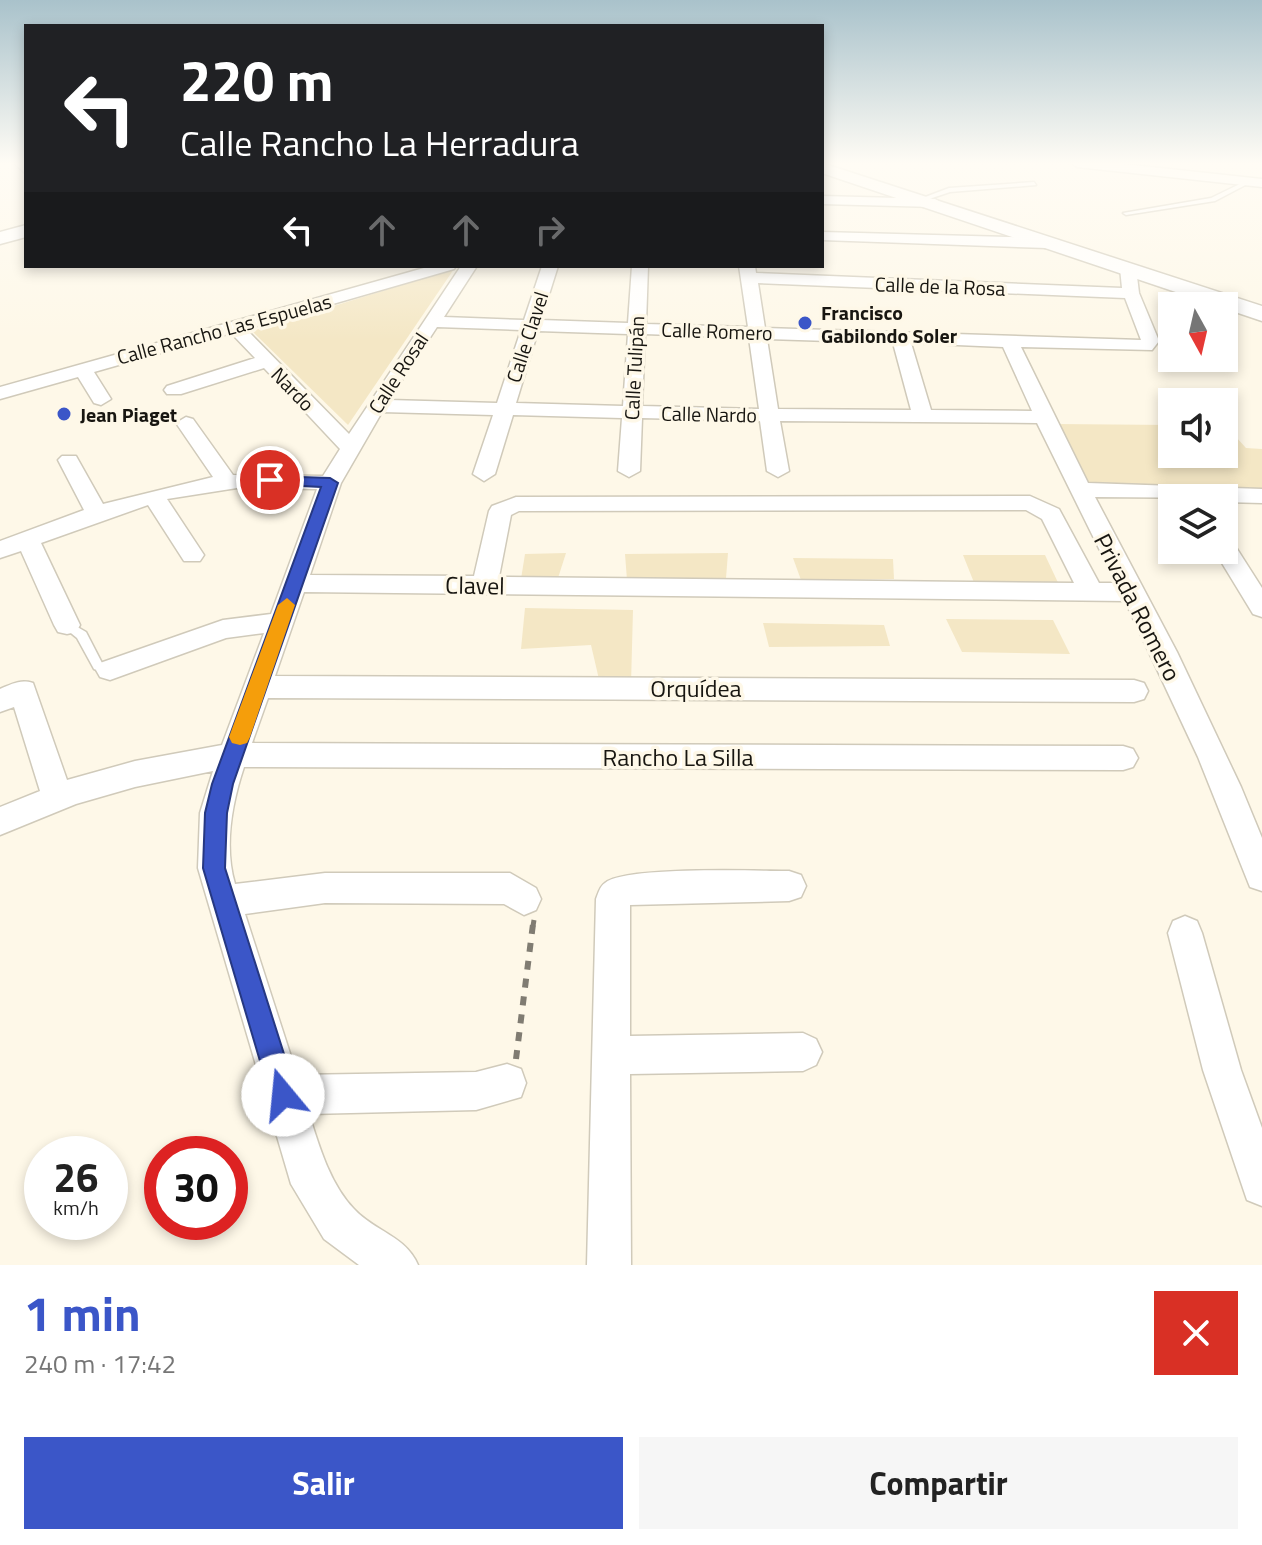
<!DOCTYPE html>
<html lang="es">
<meta charset="utf-8">
<style>
:root{--surface:#fff;--page:#f6f6f6;--text:#222;--muted:#767676;--accent:#3b56c8}
body{margin:0;font-family:"Titillium Web",sans-serif;background:var(--page);color:var(--text);height:100vh;display:flex;flex-direction:column;font-size:30px;white-space:nowrap}
*{box-sizing:border-box;margin:0}
p{font-size:26px;color:var(--muted)}
.icon{flex:none;width:44px;height:44px;fill:none;stroke:currentColor;stroke-width:2;stroke-linecap:round;stroke-linejoin:round}
.map{position:relative;height:1265px;overflow:hidden}
.details{display:flex;flex-direction:column;background:var(--surface);flex:1}
.details>*{flex:none}
.top-card{position:absolute;left:24px;top:24px;width:800px;height:244px;border-radius:0px;box-shadow:0 4px 12px #0003;background:#202124;color:#fff;overflow:hidden}
.needle{width:52px;rotate:172deg}
.controls{position:absolute;left:1158px;top:292px;display:grid;gap:16px}
.controls a{display:grid;place-items:center;width:80px;height:80px;border-radius:0px;background:var(--surface);box-shadow:0 4px 12px #0003;font-size:40px}
.speed{position:absolute;left:24px;top:1136px;display:flex;gap:16px;font-size:40px;font-weight:700;text-align:center}
.speed>*{display:grid;place-content:center;width:104px;height:104px;border-radius:50%;background:var(--surface);box-shadow:0 4px 12px #0003;line-height:1}
.speed small{font-size:20px;font-weight:400}
.speed .limit{border:12px solid #d22;background:#fff;color:#111}
.pin{position:absolute;display:grid;place-items:center;width:68px;height:68px;color:#fff;margin:-34px;border:4px solid #fff;border-radius:50%;box-shadow:0 2px 8px #0007}
.me{position:absolute;width:88px;margin:-44px;rotate:343deg;stroke-linejoin:round;filter:drop-shadow(0 0 6px #0008)}
.turn{display:flex;align-items:center;gap:28px;height:168px;padding:0 24px;font-size:36px}
.turn .icon{width:104px;height:104px;stroke-width:2.5}
.turn b{display:block;font-size:56px;line-height:68px}
.lanes{display:flex;align-items:center;height:76px;padding:0 24px;background:#0003;justify-content:center;gap:40px;direction:ltr}
.lanes .off{opacity:.35}
.round{display:grid;place-items:center;flex:none;width:84px;height:84px;border-radius:0px;background:var(--page)}
.head{display:flex;align-items:center;justify-content:space-between;height:136px;padding:0 24px}
h1{font-size:48px;font-weight:700;line-height:60px;color:var(--accent)}
.action{display:flex;gap:16px;margin-top:auto;padding:16px 24px}
.action a{flex:1;height:92px;border-radius:0px;background:var(--accent);color:#fff;font-size:32px;font-weight:700;line-height:92px;text-align:center}
.action a+a{background:var(--page);color:var(--text)}
.map>svg:first-child{display:block}
.green{fill:#f4e7c5}
.lines{fill:none;stroke-linecap:round;stroke-linejoin:round}
.lane-casing{stroke:#d0caba;stroke-width:3}
.street-casing{stroke:#d0caba;stroke-width:3}
.secondary-casing{stroke:#d0caba;stroke-width:3}
.path-far1{stroke:#807c72;stroke-width:5;stroke-dasharray:7 7;stroke-linecap:butt}
.path{stroke:#807c72;stroke-width:6;stroke-dasharray:9 9;stroke-linecap:butt}
.lane{fill:#fff;fill-rule:evenodd}
.street{fill:#fff;fill-rule:evenodd}
.secondary{fill:#fff;fill-rule:evenodd}
.route{fill:#3b56c8;stroke:#263882;stroke-width:2}
.slow{fill:#f59e0b}
.poi-dot{fill:#3b56c8;stroke:#fef8e8;stroke-width:3}
.labels{text-anchor:middle;dominant-baseline:central;stroke-width:7;stroke-linejoin:round;paint-order:stroke}
.far-street-label{font-size:20px;fill:#181611;stroke:#fef8e8}
.far-poi-label{font-size:20px;font-weight:bold;fill:#181611;stroke:#fef8e8;text-anchor:start}
.street-label{font-size:24px;fill:#181611;stroke:#fef8e8}
</style>
<div class="map">
<svg width="1262" height="1265" viewBox="0 0 1262 1265">
<rect width="100%" height="100%" fill="#fef8e8"/>
<g class="green">
<polygon points="454,269 348,425 252,331"/>
<polygon points="1055,424 1172,425 1172,454 1224,454 1225,425 1246,448 1262,449 1262,497 1079,490"/>
<polygon points="566,553 558,578 521,579 525,554"/>
<polygon points="728,553 726,578 627,580 625,554"/>
<polygon points="963,555 1045,555 1062,591 977,590"/>
<polygon points="793,558 893,559 894,579 801,580"/>
<polygon points="525,608 633,610 631,684 601,688 591,645 521,649"/>
<polygon points="946,619 1053,620 1070,654 962,652"/>
<polygon points="763,623 884,625 890,646 769,647"/>
</g>
<g class="lines">
<defs>
<g id="lane">
<polygon points="1248,180 1253,181 1215,201 1126,215 1123,213 1211,198"/>
<polygon points="1034,182 1036,185 950,192 923,201 920,199 949,188"/>
<polygon points="67,621 86,632 102,663 114,667 116,670 114,673 110,675 94,669 77,638 61,625"/>
</g>
<g id="street">
<polygon points="14,163 26,163 26,174"/>
<polygon points="1071,163 1114,163 1262,179 1262,187 1077,167"/>
<polygon points="822,196 935,199 942,203 935,207 822,204"/>
<polygon points="822,232 1047,238 1055,243 1047,248 822,240"/>
<path d="M1128,263L1136,268L1139,293L1159,341L1152,350L1021,347L1088,483L1262,489V503L1224,502V498L1095,497L1177,652L1241,787L1262,838V891L1250,887L1198,757L1125,601L304,592L275,676L1134,680L1144,683L1148,691L1144,699L1134,702L268,698L252,743L1123,746L1133,749L1138,758L1133,767L1123,770L244,767C232,803 224,847 235,884L325,873H510L536,888L541,899L536,910L524,915L504,904L325,903L245,914L297,1075L476,1072L507,1064L521,1069L526,1083L521,1097L476,1110L309,1114C319,1146 330,1184 354,1209C374,1231 406,1236 418,1265H359L324,1239L291,1184L198,868L200,813L213,771L135,787L76,804L0,835V807L40,791L14,707L0,712V689C12,684 20,679 33,683L67,780L135,761L222,745L264,633L226,638L110,680L100,677L96,670L100,663L223,620L271,614L317,489L237,488L167,499L204,555L200,561H184L148,505L41,543L80,625L76,632L67,634L58,632L54,625L21,551L0,558V541L84,510L58,460L62,456H76L103,504L213,477L176,423L186,417L193,419L233,475L323,476L340,449L264,368L181,394H167L164,390L167,386L255,358L231,333L94,372L111,399L101,405L94,403L78,377L0,399V387L431,266H456L454,269L246,329L349,434L461,266H477L444,317L524,320L542,266H558L541,320L628,323L632,266H648L646,324L748,327L739,266H755L756,273L1122,288L1120,268ZM758,283L1125,298L1141,340L765,328ZM437,327L521,330L497,403L389,400ZM538,331L628,334L623,406L516,403ZM645,334L749,338L759,409L642,406ZM767,339L893,343L911,410L778,409ZM911,343L1003,347L1032,411L931,410ZM382,412L493,415L473,474L484,481L495,474L513,415L622,418L618,471L629,477L640,471L642,418L760,421L767,471L778,477L789,471L780,421L1037,423L1116,583H1099L1059,509L1030,496L516,497L492,506L489,511L474,576L310,575L341,483ZM1026,510L1042,519L1074,583L499,577L511,515L519,511Z"/>
<polygon points="1224,539 1232,541 1262,588 1262,617 1253,614 1214,550 1224,550"/>
<path d="M789,871L801,875L806,886L801,897L789,901L630,905V1036L803,1033L816,1039L822,1052L816,1065L803,1071L630,1074L631,1265H587L596,899C598,894 600,886 605,883C624,866 757,871 789,871Z"/>
<polygon points="1185,916 1197,921 1202,933 1241,1070 1262,1128 1262,1206 1247,1200 1203,1070 1168,933 1173,921"/>
</g>
<g id="secondary">
<polygon points="822,163 1262,306 1262,321 822,173"/>
<polygon points="26,225 26,237 0,244 0,232"/>
</g>
</defs>
<use href="#lane" class="lane-casing"/>
<use href="#street" class="street-casing"/>
<use href="#secondary" class="secondary-casing"/>
<polyline class="path-far1" points="533,926 534,920"/>
<polyline class="path" points="516,1059 533,924"/>
<use href="#lane" class="lane"/>
<use href="#street" class="street"/>
<use href="#secondary" class="secondary"/>
</g>
<linearGradient id="sky" x2="0" y2="1"><stop stop-color="#a9c2cb"/><stop offset="0.48" stop-color="#fffcf5"/><stop offset="1" stop-color="#fffcf5" stop-opacity="0"/></linearGradient>
<rect width="1262" height="340" fill="url(#sky)"/>
<polygon class="route" points="270,476 330,478 338,483 233,784 227,813 225,868 297,1095 293,1104 283,1108 274,1104 270,1095 203,868 205,813 212,784 321,487 264,484 262,480"/>
<polygon class="slow" points="287,598 295,605 250,737 247,743 240,745 232,743 229,737 278,605"/>
<g class="poi-dot">
<circle cx="805" cy="323" r="8"/>
<circle cx="64" cy="414" r="8"/>
</g>
<g class="labels">
<g class="far-street-label">
<text transform="translate(940 286) rotate(2)">Calle de la Rosa</text>
<text transform="translate(224 329) rotate(-15)">Calle Rancho Las Espuelas</text>
<text transform="translate(717 331) rotate(2)">Calle Romero</text>
<text transform="translate(527 337) rotate(-72)">Calle Clavel</text>
<text transform="translate(634 368) rotate(-87)">Calle Tulipán</text>
<text transform="translate(398 373) rotate(-57)">Calle Rosal</text>
<text transform="translate(293 389) rotate(46)">Nardo</text>
<text transform="translate(709 414) rotate(1)">Calle Nardo</text>
</g>
<g class="far-poi-label">
<text x="821" y="312">Francisco<tspan x="821" dy="23">Gabilondo Soler</tspan></text>
<text x="80" y="414">Jean Piaget</text>
</g>
<g class="street-label">
<text transform="translate(475 585) rotate(1)">Clavel</text>
<text transform="translate(1138 607) rotate(63)">Privada Romero</text>
<text x="696" y="688">Orquídea</text>
<text x="678" y="757">Rancho La Silla</text>
</g>
</g>
</svg>
<div class="controls">
<a><svg class="needle" viewBox="-14 -14 28 28"><path d="M0-13l5 13h-10z" fill="#e53935"/><path d="M0 13l5-13h-10z" fill="#767676"/></svg></a>
<a><svg class="icon" aria-label="sound" viewBox="0 0 24 24"><path d="M4 9h4l5-4v14l-5-4H4zM17 9q2 3 0 6"/></svg></a>
<a><svg class="icon" aria-label="layers" viewBox="0 0 24 24"><path d="M12 4l9 5-9 5-9-5zM3 14l9 5 9-5"/></svg></a>
</div>
<div class="speed"><div>26<small>km/h</small></div><div class="limit">30</div></div>
<div class="pin" style="left:270px;top:480px;background:#d93025"><svg class="icon" aria-label="arrive" viewBox="0 0 24 24"><path d="M6 21V4h12l-3 4 3 4H6"/></svg></div>
<svg class="me" style="left:283px;top:1095px" viewBox="-20 -20 40 40"><circle r="19" fill="#fff"/><path d="M0-13L10 11 0 6-10 11z" fill="#3b56c8"/></svg>
<div class="top-card">
<div class="turn"><svg class="icon" aria-label="left" viewBox="0 0 24 24"><path d="M17 20v-9H6M10 6l-5 5 5 5"/></svg><div><b>220 m</b>Calle Rancho La Herradura</div></div>
<div class="lanes"><svg class="icon" aria-label="left" viewBox="0 0 24 24"><path d="M17 20v-9H6M10 6l-5 5 5 5"/></svg><svg class="icon off" aria-label="ahead" viewBox="0 0 24 24"><path d="M12 20V5M6 11l6-6 6 6"/></svg><svg class="icon off" aria-label="ahead" viewBox="0 0 24 24"><path d="M12 20V5M6 11l6-6 6 6"/></svg><svg class="icon off" aria-label="right" viewBox="0 0 24 24"><path d="M7 20v-9h11M14 6l5 5-5 5"/></svg></div>
</div>
</div>
<section class="details">
<div class="head"><div><h1>1 min</h1><p>240 m · 17:42</p></div><a class="round" style="background:#d93025;color:#fff"><svg class="icon" aria-label="close" viewBox="0 0 24 24"><path d="M6 6l12 12M18 6L6 18"/></svg></a></div>
<div class="action"><a>Salir</a><a>Compartir</a></div>
</section>
